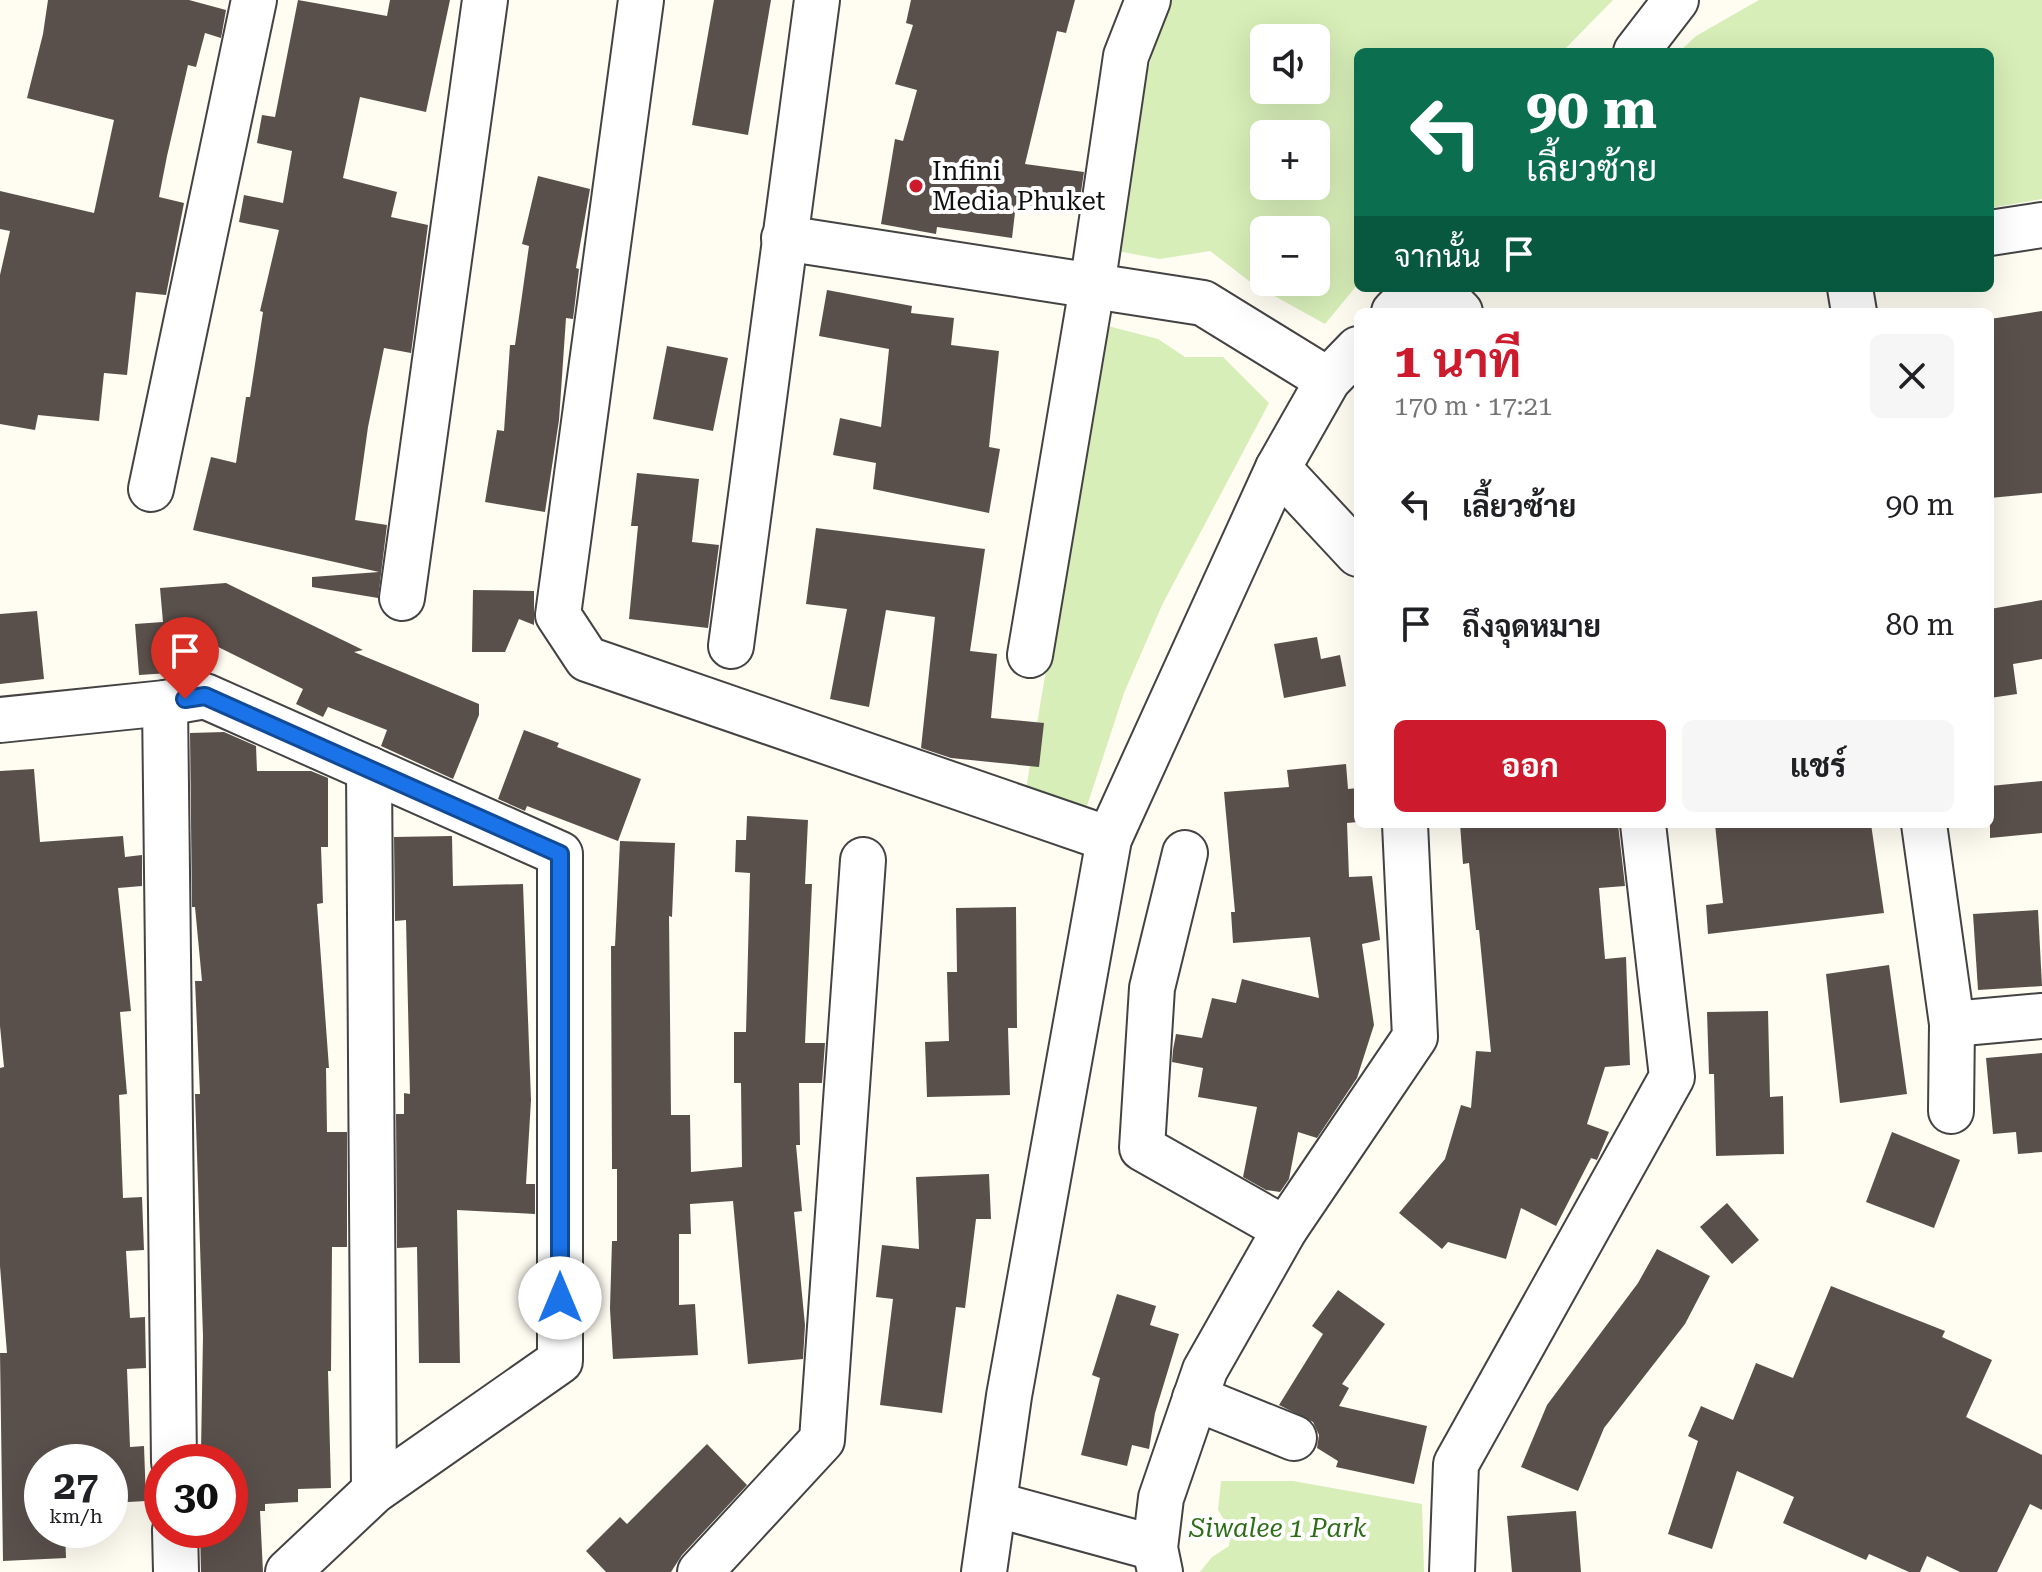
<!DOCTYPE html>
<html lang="th">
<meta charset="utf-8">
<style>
:root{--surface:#fff;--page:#f6f6f6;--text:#202124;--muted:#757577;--accent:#cd1a2c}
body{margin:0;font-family:"Roboto Serif",Sarabun,serif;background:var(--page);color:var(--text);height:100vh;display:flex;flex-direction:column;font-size:30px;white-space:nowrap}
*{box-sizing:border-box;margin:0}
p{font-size:26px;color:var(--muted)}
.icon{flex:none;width:44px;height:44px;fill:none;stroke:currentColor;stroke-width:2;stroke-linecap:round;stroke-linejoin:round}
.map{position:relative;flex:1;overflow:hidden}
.sheet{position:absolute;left:1354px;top:308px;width:640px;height:520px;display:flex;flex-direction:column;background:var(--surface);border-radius:12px;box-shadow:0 8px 32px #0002}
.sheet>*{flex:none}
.top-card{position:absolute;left:1354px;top:48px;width:640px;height:244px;border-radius:12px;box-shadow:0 8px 32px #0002;background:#0b6e4f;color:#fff;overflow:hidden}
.fabs{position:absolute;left:1250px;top:24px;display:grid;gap:16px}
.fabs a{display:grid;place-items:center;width:80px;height:80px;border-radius:12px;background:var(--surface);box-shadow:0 8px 32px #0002;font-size:40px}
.speed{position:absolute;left:24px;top:1444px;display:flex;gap:16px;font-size:40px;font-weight:700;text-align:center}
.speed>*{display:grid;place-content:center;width:104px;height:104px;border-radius:50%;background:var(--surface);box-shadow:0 8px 32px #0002;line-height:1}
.speed small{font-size:20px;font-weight:400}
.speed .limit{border:12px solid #d22;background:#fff;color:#111}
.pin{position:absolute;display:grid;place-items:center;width:68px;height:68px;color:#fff;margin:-82px -34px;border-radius:50% 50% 50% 0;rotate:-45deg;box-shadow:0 0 8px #0007}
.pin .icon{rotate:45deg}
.me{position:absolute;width:88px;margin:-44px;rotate:0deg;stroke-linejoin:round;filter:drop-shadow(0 0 6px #0008)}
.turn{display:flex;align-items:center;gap:28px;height:168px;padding:0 40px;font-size:36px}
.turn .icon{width:104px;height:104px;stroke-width:2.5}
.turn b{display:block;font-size:56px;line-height:68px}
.then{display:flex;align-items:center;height:76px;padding:0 40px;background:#0003;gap:16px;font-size:30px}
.round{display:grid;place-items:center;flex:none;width:84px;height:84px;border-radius:12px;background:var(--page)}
.headline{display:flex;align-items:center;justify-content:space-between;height:136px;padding:0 40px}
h1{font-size:48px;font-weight:700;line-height:60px;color:var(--accent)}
.action{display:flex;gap:16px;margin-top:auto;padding:16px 40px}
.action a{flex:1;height:92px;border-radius:12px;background:var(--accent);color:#fff;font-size:32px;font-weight:700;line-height:92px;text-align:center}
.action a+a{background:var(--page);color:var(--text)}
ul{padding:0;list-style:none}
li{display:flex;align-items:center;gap:24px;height:120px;padding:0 40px}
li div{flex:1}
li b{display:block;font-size:30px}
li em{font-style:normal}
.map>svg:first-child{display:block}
.green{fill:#d7eeb8;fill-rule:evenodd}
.building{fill:#5a504b}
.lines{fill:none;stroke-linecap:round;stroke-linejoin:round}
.minor-casing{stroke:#434343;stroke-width:48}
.minor{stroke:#fff;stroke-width:44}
.route-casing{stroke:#114b97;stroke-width:20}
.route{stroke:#1a73e8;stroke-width:14}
.poi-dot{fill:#cd1a2c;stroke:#fff;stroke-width:3}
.labels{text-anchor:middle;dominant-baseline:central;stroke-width:8;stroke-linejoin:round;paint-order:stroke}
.poi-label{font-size:26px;fill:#101010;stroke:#fff;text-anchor:start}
.park-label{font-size:26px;font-style:italic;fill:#2f6e19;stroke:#fff}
</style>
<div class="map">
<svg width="2042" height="1572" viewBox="0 0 2042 1572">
<rect width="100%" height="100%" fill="#fffcf2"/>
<g class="green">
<path d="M1168,0H1613L1562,52H1358V284L1325,324L1253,284L1210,251L1160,259L1112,250L1132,125ZM1264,38H1316V90H1264ZM1264,134H1316V186H1264ZM1264,230H1316V282H1264Z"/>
<polygon points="1759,0 2042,0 2042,199 1990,208 1990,52 1679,52 1696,36"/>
<polygon points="1104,325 1158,339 1185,357 1223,357 1269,403 1162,605 1124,693 1087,806 1026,789"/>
<polygon points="1221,1481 1293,1481 1422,1504 1424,1572 1200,1572 1212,1557 1229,1546 1231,1531 1218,1510"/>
</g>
<g class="building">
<polygon points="48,0 189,0 226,10 221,38 205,33 196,67 188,65 167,156 159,197 184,203 166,295 136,292 127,375 104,373 99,421 38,415 35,430 0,424 0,275 10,231 0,229 0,191 94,213 114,120 27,98 43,34"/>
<polygon points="298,0 387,16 390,0 450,0 426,112 360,97 343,178 397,192 391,217 428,225 411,353 384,348 368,427 355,520 387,525 378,598 312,587 312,577 379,572 193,530 211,457 236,463 246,397 250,397 263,312 260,311 279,230 239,222 244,195 283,203 292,151 257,143 262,115 275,117"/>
<polygon points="714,0 771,0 748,135 692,125"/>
<polygon points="911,0 1075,0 1066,33 1057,31 1025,164 1084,172 1078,212 1016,204 1012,238 937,227 936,234 881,224 895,139 903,141 917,90 895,84 913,25 906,23"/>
<polygon points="538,176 590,189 576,268 579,269 573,319 566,318 559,420 545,512 485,502 497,430 504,431 510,345 515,345 529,246 522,244"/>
<polygon points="827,290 912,306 911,313 954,318 951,345 999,351 989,447 1000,449 989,513 873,489 876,463 833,455 840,418 881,427 889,349 819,336"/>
<polygon points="2042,311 2042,493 1990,498 1990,319"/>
<polygon points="667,346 728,358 713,431 653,419"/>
<polygon points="637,473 699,479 692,542 719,545 708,628 629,619 638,526 631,526"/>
<polygon points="816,528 985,549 970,651 997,654 991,718 1044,723 1039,767 951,758 921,748 935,617 886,610 869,707 830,699 847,609 806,604"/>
<polygon points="226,583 363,650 354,652 479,704 479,715 453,779 381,746 387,730 328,707 323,717 296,704 303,689 198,637 201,671 139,675 135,624 163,622 160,588"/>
<polygon points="473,590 534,591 534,625 519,619 505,652 472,652"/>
<polygon points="2042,600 2042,659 2013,664 2017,694 1990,698 1990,609"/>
<polygon points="37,611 44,679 0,684 0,614"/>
<polygon points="1317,637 1321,659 1340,655 1346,686 1284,698 1274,644"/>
<polygon points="524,730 559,743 557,747 641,779 618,841 527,806 525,811 498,799"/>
<polygon points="224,732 256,746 257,771 311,771 328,778 328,847 321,847 323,903 317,904 329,1068 326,1068 327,1132 347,1132 347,1247 332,1247 331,1371 328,1371 331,1488 298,1489 298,1502 265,1504 265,1511 260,1511 263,1572 201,1572 200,1530 230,1530 230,1462 202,1462 201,1451 203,1336 195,1094 200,1094 195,981 202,981 195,907 192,907 190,733"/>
<polygon points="1346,764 1348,789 1358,788 1358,822 1347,823 1349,877 1372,876 1380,940 1362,944 1374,1025 1357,1078 1317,1138 1298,1132 1289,1179 1280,1192 1266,1190 1243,1177 1257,1107 1198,1097 1203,1068 1172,1062 1173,1050 1176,1034 1202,1038 1212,998 1236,1003 1242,979 1319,998 1310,937 1233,943 1231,912 1235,912 1224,792 1289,787 1287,770"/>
<polygon points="34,769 40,842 123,836 125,857 142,855 142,886 118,888 131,1011 120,1012 127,1094 119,1095 123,1198 142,1197 144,1250 126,1251 130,1318 145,1317 146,1368 127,1369 130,1447 144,1446 146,1501 110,1503 110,1462 42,1462 42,1530 65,1530 66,1558 3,1561 0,1353 7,1353 0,1266 0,1068 4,1067 0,1026 0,771"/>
<polygon points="2042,781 2042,833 1990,838 1990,786"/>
<polygon points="747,816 808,820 805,884 812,884 805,1043 825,1043 822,1083 799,1083 800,1145 796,1145 802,1211 794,1212 805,1325 803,1359 748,1364 733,1201 690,1204 691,1234 679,1234 679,1305 695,1304 698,1355 613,1359 610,1309 612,1241 617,1241 617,1169 612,1169 611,946 615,946 620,841 675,843 672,917 669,916 671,1115 690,1115 691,1172 742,1167 741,1083 734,1083 734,1032 746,1032 750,873 735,872 736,840 746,840"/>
<polygon points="1460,824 1618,824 1625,886 1599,888 1605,959 1626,957 1630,1065 1605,1067 1587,1124 1609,1132 1597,1160 1591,1158 1556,1226 1521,1208 1506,1259 1448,1242 1442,1249 1399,1213 1445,1159 1461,1105 1471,1108 1476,1051 1491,1052 1479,930 1476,930 1469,863 1463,864"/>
<polygon points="1715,824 1871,824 1884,913 1708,934 1706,905 1723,903"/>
<polygon points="452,836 453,886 523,884 531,1100 526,1184 535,1184 535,1214 457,1210 460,1363 419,1363 417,1247 397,1248 396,1114 404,1114 404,1093 410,1094 406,920 395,921 394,837"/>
<polygon points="1016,907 1017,1028 1008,1028 1010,1095 927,1097 925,1042 949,1041 947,972 957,972 956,908"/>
<polygon points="2038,910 2042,986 1978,990 1973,914"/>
<polygon points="1889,965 1907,1094 1840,1103 1826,974"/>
<polygon points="1768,1011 1770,1097 1783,1096 1784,1154 1716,1156 1714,1074 1709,1074 1707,1012"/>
<polygon points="2042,1053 2042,1152 2018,1154 2016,1132 1993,1134 1986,1058"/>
<polygon points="1892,1132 1960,1160 1934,1228 1866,1202"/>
<polygon points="989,1174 991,1219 976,1219 965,1308 956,1307 942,1413 880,1405 893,1299 876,1297 882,1245 919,1249 916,1177"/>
<polygon points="1727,1203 1759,1240 1732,1264 1700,1227"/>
<polygon points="1657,1249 1710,1276 1685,1324 1604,1428 1578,1491 1521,1467 1547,1405 1638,1283"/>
<polygon points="1831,1286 1945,1331 1942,1337 1992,1360 1966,1417 2042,1455 2042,1510 2030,1504 1997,1572 1960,1572 1927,1556 1920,1572 1909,1572 1869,1554 1866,1560 1783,1523 1794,1497 1737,1471 1712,1549 1668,1534 1698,1441 1688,1436 1701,1406 1733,1420 1756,1363 1793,1378"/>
<polygon points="1338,1290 1385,1324 1342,1384 1349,1388 1339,1406 1427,1426 1414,1484 1336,1467 1338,1461 1317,1448 1319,1435 1313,1422 1279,1405 1323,1334 1312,1326"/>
<polygon points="1117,1294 1156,1306 1150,1325 1179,1334 1155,1413 1149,1449 1132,1445 1127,1466 1081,1455 1100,1378 1092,1375"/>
<polygon points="707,1444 747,1485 682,1555 671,1572 606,1572 586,1551 620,1517 627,1524"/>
<polygon points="1576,1511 1581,1572 1512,1572 1507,1516"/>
</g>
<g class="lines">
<defs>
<g id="minor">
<polyline points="641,0 558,615 587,659 1109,839"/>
<polyline points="1636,52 1676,0"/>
<polyline points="1990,233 2042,225"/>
<polyline points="784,238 1203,303 1328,380"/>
<polyline points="1436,288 1460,312"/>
<polyline points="1850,288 1854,312"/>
<polyline points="1394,312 1418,288"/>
<polyline points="1278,468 1358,554"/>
<polyline points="151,489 254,0"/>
<polyline points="402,598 485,0"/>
<polyline points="731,646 817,0"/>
<polyline points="1030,655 1092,287 1126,56 1148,0"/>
<polyline points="165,703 174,1462"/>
<polyline points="0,720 165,703 205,696 560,854 560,1361 374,1491 288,1572"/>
<polyline points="369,769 374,1491"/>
<polyline points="1924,824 1952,1024 1951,1111"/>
<polyline points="1185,853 1152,988 1142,1148 1285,1229"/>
<polyline points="1952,1024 2042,1016"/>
<polyline points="1195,1398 1294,1438"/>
<polyline points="994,1504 1155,1548"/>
<polyline points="175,1530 176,1572"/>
<polyline points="700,1572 822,1440 863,860"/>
<polyline points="984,1572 1009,1396 1109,839 1278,468 1328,380 1358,349"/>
<polyline points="1160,1572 1155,1548 1161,1498 1205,1370 1285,1229 1415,1037 1405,824"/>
<polyline points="1452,1572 1456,1464 1672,1077 1643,824"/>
</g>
</defs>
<use href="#minor" class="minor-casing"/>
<use href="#minor" class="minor"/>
</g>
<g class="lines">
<defs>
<polyline id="route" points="185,699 205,696 560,854 560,1298"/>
</defs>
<use href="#route" class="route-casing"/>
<use href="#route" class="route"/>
</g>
<circle class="poi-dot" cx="916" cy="186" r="8"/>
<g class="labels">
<g class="poi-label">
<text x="932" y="171">Infini<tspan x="932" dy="30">Media Phuket</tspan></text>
</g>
<g class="park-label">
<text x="1278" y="1528">Siwalee 1 Park</text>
</g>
</g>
</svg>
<div class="fabs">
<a><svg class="icon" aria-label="sound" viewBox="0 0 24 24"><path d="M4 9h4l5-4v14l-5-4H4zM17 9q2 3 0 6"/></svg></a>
<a>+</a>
<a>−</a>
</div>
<div class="speed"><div>27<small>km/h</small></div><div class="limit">30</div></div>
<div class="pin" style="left:185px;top:699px;background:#d93025"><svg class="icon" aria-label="arrive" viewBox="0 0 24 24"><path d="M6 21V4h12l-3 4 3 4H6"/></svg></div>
<svg class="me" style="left:560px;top:1298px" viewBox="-20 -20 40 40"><circle r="19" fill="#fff"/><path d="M0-13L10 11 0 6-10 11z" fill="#1a73e8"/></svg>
<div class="top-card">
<div class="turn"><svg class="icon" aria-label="left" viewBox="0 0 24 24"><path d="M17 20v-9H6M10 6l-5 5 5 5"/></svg><div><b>90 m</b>เลี้ยวซ้าย</div></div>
<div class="then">จากนั้น<svg class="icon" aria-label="arrive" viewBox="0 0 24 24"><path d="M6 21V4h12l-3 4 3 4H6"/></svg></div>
</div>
<section class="sheet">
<div class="headline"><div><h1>1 นาที</h1><p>170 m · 17:21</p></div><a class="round"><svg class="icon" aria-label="close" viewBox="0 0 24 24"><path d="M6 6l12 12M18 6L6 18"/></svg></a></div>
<ul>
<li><svg class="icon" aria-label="left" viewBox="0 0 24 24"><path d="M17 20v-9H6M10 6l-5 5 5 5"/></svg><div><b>เลี้ยวซ้าย</b></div><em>90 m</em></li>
<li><svg class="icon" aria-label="arrive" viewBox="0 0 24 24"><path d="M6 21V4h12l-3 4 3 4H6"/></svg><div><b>ถึงจุดหมาย</b></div><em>80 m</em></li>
</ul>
<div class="action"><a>ออก</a><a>แชร์</a></div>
</section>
</div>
